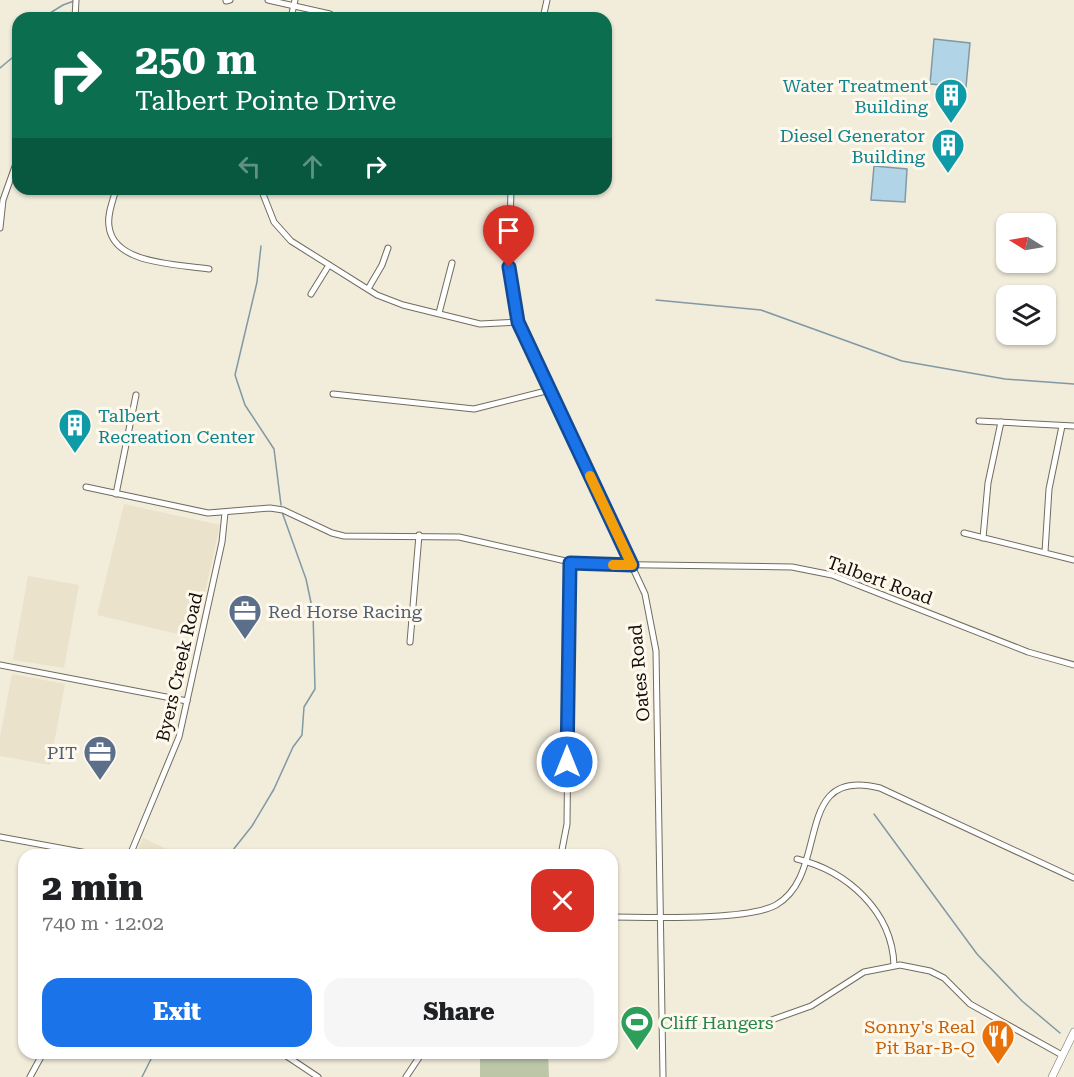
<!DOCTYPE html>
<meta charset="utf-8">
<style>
:root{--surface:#fff;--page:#f6f6f6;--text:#202124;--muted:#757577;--accent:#1a73e8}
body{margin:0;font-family:"Roboto Serif",serif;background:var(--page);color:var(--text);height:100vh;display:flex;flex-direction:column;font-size:22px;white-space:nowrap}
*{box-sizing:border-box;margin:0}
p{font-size:20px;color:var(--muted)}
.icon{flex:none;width:33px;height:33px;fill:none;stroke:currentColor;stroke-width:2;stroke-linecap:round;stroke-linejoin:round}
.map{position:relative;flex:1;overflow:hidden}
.side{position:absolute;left:18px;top:849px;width:600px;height:210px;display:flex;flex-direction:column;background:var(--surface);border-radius:18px;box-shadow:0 2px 4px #0004}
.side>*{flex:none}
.top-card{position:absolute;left:12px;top:12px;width:600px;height:183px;border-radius:18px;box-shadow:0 2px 4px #0004;background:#0b6e4f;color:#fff;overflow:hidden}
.needle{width:39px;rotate:281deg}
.tools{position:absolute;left:996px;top:213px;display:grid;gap:12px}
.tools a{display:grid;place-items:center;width:60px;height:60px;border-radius:12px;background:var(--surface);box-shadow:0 2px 4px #0004;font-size:30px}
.pin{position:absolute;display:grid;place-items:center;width:51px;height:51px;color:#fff;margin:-62px -26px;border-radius:50% 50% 50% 0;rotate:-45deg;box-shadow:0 0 6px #0007}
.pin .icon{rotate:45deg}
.me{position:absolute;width:66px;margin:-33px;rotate:0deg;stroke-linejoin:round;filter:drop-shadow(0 0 4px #0008)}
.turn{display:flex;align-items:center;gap:21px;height:126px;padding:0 24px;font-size:27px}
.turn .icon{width:78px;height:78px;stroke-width:2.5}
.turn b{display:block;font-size:42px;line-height:51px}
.lanes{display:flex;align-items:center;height:57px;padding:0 24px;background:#0003;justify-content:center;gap:30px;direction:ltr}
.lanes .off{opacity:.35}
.round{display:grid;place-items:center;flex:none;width:63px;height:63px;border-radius:18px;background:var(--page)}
.head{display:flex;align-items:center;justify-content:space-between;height:102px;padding:0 24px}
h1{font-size:36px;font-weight:800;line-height:45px}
.button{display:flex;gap:12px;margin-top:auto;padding:12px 24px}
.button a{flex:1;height:69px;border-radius:18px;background:var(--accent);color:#fff;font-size:24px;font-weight:800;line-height:69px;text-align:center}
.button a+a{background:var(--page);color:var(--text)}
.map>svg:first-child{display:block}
.built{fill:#eae2ca}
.green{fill:#bdc7a8}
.water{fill:#b1d4e7;stroke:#8199a4;stroke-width:1.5}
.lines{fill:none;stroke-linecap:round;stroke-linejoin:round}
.stream{stroke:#8199a4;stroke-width:1.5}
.minor-casing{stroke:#726c5e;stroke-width:7}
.major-casing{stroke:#726c5e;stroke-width:8}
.minor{stroke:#fff;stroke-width:5}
.major{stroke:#fff;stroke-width:7}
.route-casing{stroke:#114b97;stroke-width:15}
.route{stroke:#1a73e8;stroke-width:10}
.slow{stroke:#f59e0b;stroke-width:10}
.labels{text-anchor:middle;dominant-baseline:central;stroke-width:6;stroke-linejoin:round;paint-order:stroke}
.culture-label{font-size:18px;fill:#0d838f;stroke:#fef9ec;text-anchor:end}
.street-label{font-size:18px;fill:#100e09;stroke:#fef9ec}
.service-label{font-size:18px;fill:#4e5e75;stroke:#fef9ec;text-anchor:start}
.leisure-label{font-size:18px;fill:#27864d;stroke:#fef9ec;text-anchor:start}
.food-label{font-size:18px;fill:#c56008;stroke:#fef9ec;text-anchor:end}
</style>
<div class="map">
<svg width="1074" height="1077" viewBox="0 0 1074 1077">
<rect width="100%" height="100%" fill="#f2ecdb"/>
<g class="built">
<polygon points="124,504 220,525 195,638 97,615"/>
<polygon points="28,576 79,585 64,668 13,660"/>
<polygon points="12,674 65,684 50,765 0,756 0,737"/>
<polygon points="143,838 180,855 136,855"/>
</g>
<polygon class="green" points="480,1053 548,1053 549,1077 480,1077"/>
<g class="water">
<polygon points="934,39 970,43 966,87 930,84"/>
<polygon points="874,166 907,169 905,202 871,200"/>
</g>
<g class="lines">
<g class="stream">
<polyline points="42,18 63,5 74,1"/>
<polyline points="0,68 18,53"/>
<polyline points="261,246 257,282 235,375 245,405 274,449 281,505"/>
<polyline points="656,300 761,310 902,361 1005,379 1074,384"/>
<polyline points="874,814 977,954 1022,1001 1060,1033"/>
<polyline points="229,855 252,826 274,789 293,747 302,735 304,707 315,689 313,612 306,579 282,512"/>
<polyline points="142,1077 154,1053"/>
</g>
<defs>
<g id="minor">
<polyline points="268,0 330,14"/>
<polyline points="226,1 230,0"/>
<polyline points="75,18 76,0"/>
<polyline points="291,18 295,0"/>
<polyline points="543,18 547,0"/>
<path d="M116,189C113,201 107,214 109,226C113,265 179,264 209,269"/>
<polyline points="169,189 191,191 215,189"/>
<polyline points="261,189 274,222 291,241 377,295 403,305 480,324 518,322"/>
<polyline points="511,189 509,267 518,322 645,594 656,651 663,1077"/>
<polyline points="0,228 3,200 18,158"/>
<polyline points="368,289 382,265 388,248"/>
<polyline points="311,294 329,265"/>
<polyline points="439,313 452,263"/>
<polyline points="333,394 474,409 550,390"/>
<polyline points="979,421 1074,426"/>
<polyline points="86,487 208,513 270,508 283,510 332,533 344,536 459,537 579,564 792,567 832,575 1028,652 1074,665"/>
<polyline points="116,494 136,395"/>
<polyline points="964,533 1074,560"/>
<polyline points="983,538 988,483 1001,422"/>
<polyline points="1045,552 1049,489 1062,426"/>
<polyline points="410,642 419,535"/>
<polyline points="0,665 187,701"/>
<polyline points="0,837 98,855"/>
<polyline points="130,855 179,737 222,542 225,513"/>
<polyline points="561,855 567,824 570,563"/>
<path d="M797,859C847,871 892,911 894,965"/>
<path d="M612,917C648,917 747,921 776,905C831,874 791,765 880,788L1074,878"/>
<polyline points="766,1022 811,1006 864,972 900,965 930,971 944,978 970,1004 1062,1055"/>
<polyline points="282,1053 318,1077"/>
<polyline points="30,1077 43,1053"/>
<polyline points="406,1077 422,1053"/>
</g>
<polyline id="major" points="1052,1077 1074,1032"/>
</defs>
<use href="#minor" class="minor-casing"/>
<use href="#major" class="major-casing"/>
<use href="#minor" class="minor"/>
<use href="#major" class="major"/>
</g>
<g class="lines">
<defs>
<polyline id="route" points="509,267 518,322 632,565 570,563 567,762"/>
</defs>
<use href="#route" class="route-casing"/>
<use href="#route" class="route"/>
<polyline class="slow" points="590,476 632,565 613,565"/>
</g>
<defs>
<symbol id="building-pin" viewBox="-11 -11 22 30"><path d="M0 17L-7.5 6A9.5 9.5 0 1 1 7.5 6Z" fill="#0f9aa8" stroke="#fef9ec"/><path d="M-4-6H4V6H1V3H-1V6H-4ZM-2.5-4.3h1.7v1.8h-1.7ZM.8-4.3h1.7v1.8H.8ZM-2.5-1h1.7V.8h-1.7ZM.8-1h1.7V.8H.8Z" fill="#fff"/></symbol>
<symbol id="office-pin" viewBox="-11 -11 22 30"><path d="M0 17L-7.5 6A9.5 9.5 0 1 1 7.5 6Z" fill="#5c6f8a" stroke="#fef9ec"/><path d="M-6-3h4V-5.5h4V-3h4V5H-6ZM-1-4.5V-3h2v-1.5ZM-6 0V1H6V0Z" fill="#fff"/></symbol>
<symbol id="stadium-pin" viewBox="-11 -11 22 30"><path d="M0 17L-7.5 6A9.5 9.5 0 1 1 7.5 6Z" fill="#2e9e5b" stroke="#fef9ec"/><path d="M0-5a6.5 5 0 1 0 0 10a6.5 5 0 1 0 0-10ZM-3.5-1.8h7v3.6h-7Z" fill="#fff"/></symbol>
<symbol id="restaurant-pin" viewBox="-11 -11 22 30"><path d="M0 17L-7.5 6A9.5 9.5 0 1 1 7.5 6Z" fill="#e8710a" stroke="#fef9ec"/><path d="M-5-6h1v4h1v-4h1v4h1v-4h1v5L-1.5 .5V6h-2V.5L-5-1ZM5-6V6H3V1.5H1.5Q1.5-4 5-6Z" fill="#fff"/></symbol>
</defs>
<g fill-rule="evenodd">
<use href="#building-pin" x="932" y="76" width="38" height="52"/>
<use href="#building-pin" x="929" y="126" width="38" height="52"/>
<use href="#building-pin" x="56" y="406" width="38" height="52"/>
<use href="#office-pin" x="226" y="592" width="38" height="52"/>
<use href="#office-pin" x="81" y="733" width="38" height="52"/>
<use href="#stadium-pin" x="618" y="1003" width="38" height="52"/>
<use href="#restaurant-pin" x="979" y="1017" width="38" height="52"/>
</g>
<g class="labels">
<g class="culture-label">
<text x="928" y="85">Water Treatment<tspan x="928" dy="21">Building</tspan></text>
<text x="925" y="135">Diesel Generator<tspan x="925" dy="21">Building</tspan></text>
<text x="98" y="415" text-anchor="start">Talbert<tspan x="98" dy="21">Recreation Center</tspan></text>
</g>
<g class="street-label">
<text transform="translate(880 580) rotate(20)">Talbert Road</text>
<text transform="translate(179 667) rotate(-77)">Byers Creek Road</text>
<text transform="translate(639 673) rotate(-95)">Oates Road</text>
</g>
<g class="service-label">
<text x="268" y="611">Red Horse Racing</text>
<text x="77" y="752" text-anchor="end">PIT</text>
</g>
<g class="leisure-label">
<text x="660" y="1022">Cliff Hangers</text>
</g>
<g class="food-label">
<text x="975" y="1026">Sonny's Real<tspan x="975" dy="21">Pit Bar-B-Q</tspan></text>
</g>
</g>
</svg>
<div class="tools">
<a><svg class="needle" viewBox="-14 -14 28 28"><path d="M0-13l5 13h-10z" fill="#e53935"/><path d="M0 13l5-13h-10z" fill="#757577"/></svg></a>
<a><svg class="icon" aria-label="layers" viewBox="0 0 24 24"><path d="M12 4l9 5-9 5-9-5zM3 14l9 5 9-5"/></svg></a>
</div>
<div class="pin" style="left:509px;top:267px;background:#d93025"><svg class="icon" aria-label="arrive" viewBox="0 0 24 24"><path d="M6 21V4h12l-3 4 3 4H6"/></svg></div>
<svg class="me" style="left:567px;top:762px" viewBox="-20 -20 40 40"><circle r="17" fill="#1a73e8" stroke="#fff" stroke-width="3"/><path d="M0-11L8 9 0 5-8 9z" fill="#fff"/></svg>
<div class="top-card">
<div class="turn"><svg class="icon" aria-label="right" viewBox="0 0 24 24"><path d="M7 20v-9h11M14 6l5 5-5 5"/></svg><div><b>250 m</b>Talbert Pointe Drive</div></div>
<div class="lanes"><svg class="icon off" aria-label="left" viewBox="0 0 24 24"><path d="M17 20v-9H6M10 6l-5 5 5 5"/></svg><svg class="icon off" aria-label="ahead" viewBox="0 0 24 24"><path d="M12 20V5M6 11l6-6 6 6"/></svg><svg class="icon" aria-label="right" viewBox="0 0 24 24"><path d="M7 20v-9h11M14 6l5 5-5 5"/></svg></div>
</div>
<section class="side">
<div class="head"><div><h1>2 min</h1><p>740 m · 12:02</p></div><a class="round" style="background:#d93025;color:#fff"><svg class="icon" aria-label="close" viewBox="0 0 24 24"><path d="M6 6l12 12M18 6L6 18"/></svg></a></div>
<div class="button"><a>Exit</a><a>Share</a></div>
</section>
</div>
